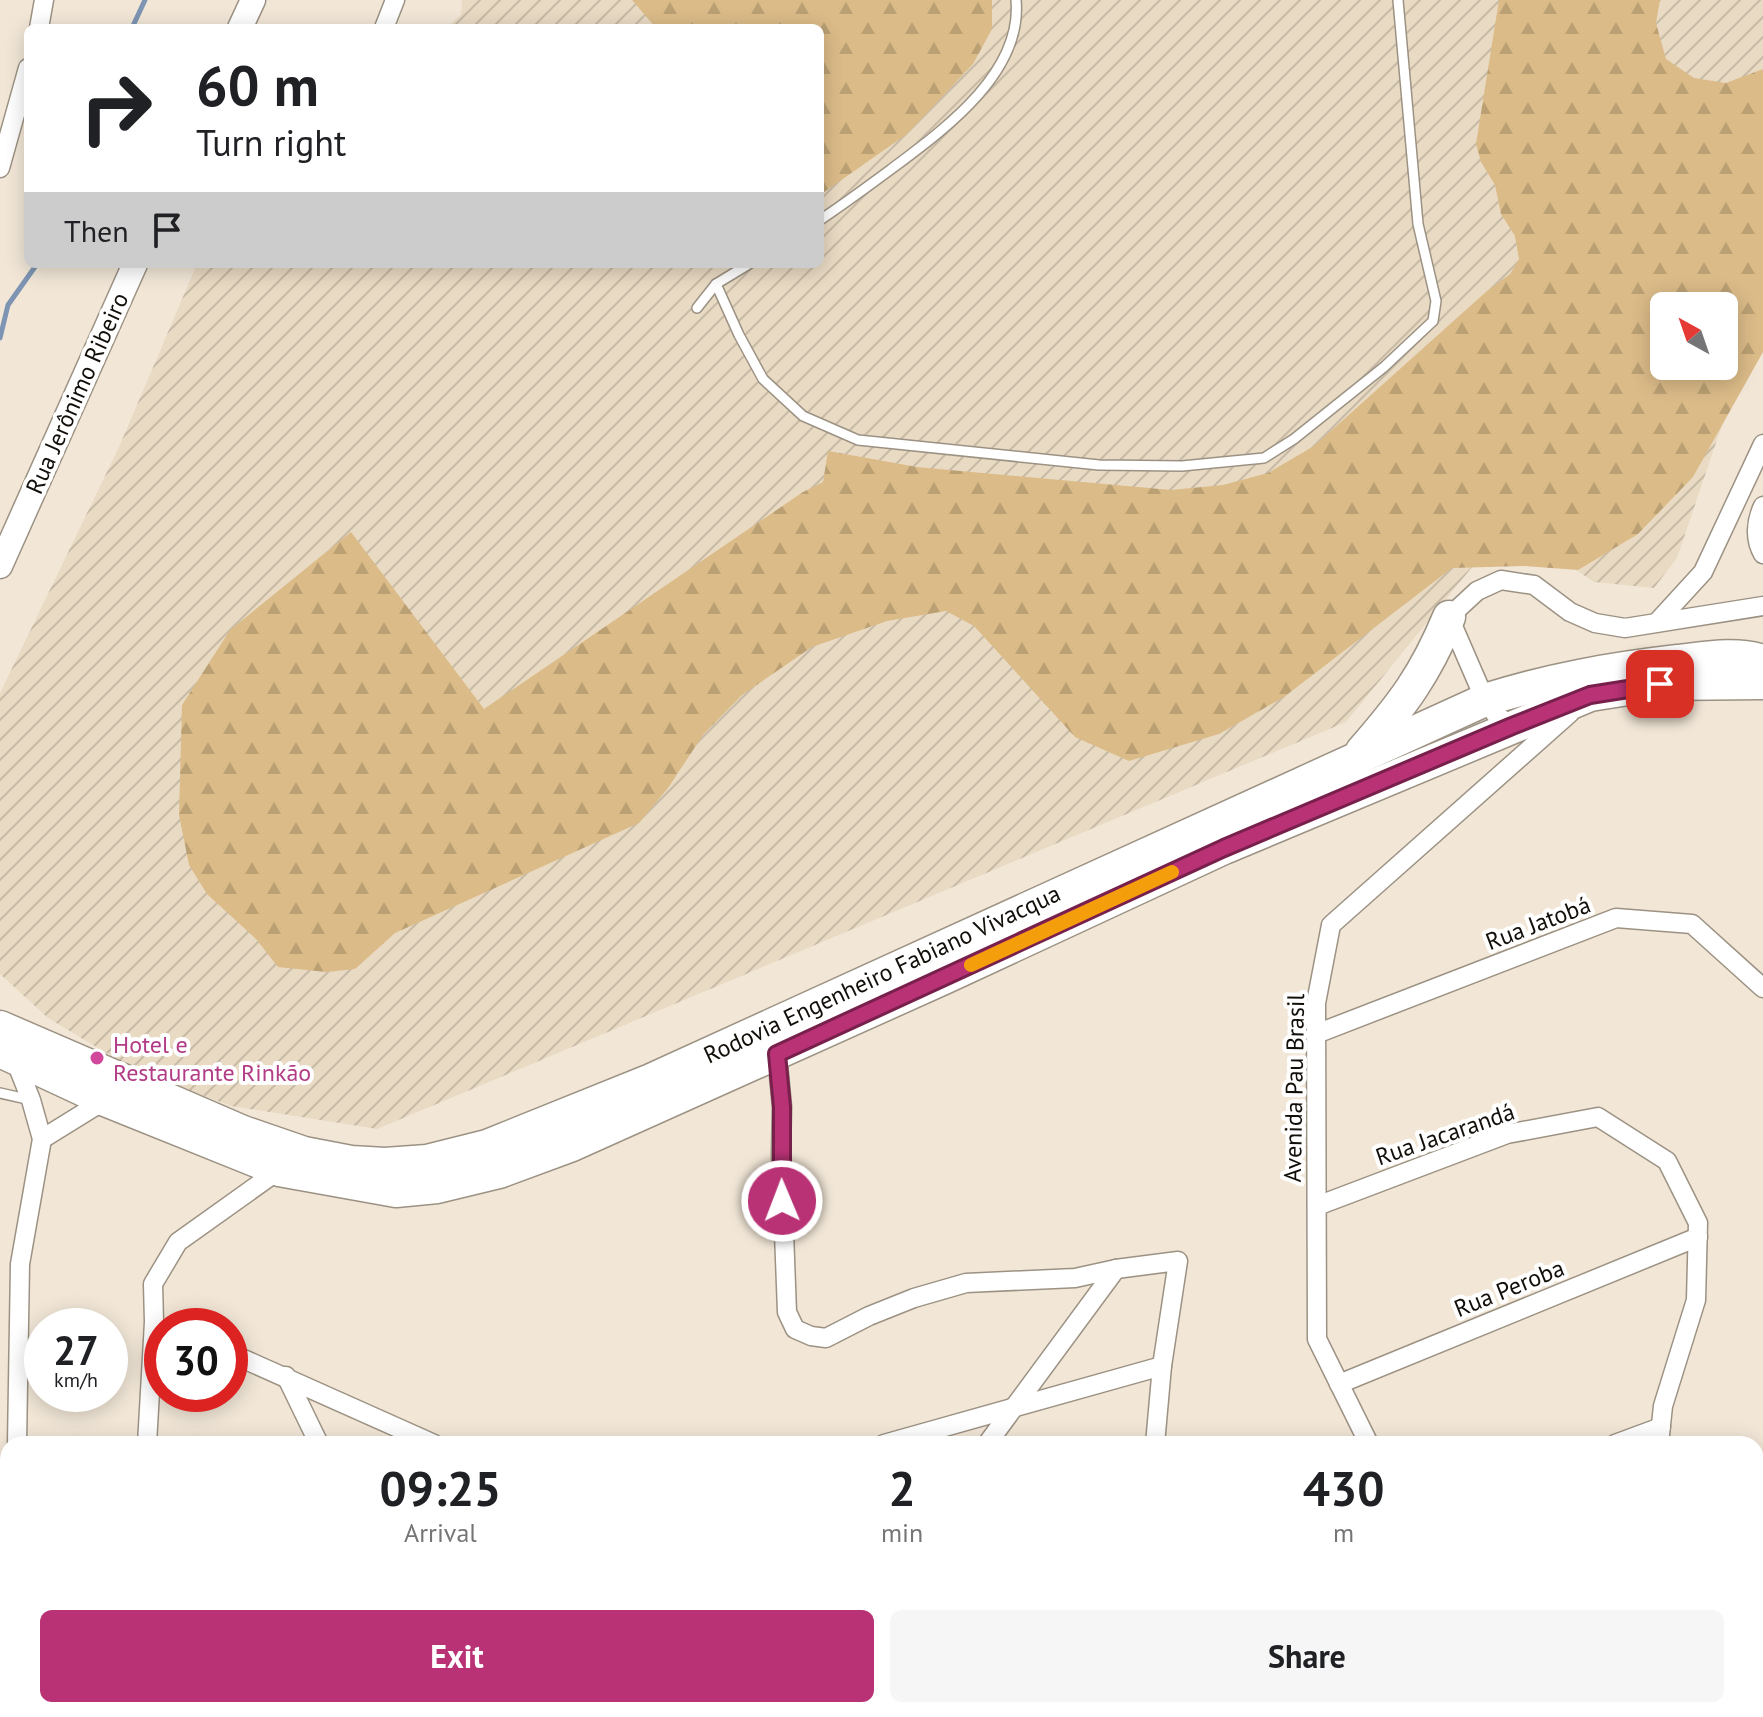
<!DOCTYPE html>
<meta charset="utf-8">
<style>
:root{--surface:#fff;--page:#f6f6f6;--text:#202124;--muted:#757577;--accent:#b83275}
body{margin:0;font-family:"PT Sans",sans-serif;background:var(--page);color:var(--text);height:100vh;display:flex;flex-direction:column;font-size:30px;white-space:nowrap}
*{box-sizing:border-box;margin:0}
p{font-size:26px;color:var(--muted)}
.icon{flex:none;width:44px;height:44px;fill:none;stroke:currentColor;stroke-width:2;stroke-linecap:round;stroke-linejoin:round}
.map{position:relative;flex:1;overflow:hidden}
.side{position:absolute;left:0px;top:1436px;width:1764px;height:282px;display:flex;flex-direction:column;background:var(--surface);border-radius:24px 24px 0 0;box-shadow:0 4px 20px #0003}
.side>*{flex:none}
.top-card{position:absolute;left:24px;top:24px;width:800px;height:244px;border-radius:12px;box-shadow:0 4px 20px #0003;background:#fff;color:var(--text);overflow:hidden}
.needle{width:52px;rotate:320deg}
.fabs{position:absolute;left:1650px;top:292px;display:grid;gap:16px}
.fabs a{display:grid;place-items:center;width:88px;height:88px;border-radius:12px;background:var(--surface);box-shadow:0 4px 20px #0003;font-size:40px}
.speed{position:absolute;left:24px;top:1308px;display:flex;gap:16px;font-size:40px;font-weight:700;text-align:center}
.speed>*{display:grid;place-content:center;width:104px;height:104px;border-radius:50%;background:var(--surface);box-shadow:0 4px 20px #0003;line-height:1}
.speed small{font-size:20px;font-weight:400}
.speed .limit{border:12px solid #d22;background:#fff;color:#111}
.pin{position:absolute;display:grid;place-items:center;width:68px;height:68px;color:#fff;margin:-34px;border-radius:16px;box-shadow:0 4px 12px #0006}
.me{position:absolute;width:88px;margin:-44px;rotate:359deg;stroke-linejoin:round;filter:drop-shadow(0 0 6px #0008)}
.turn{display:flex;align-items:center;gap:28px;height:168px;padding:0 40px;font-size:36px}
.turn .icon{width:104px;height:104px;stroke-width:2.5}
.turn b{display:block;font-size:56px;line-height:68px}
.then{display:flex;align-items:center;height:76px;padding:0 40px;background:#0003;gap:16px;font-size:30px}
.eta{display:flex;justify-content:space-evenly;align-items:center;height:136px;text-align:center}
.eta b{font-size:48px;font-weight:700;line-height:56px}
.cta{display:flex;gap:16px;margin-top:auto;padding:16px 40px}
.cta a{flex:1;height:92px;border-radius:12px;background:var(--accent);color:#fff;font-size:32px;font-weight:700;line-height:92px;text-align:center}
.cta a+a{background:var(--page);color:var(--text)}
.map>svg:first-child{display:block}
.industrial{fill:url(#industrial-furrows);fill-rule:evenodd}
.grass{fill:url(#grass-tufts)}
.forest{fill:url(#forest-firs);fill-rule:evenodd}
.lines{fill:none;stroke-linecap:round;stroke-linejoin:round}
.stream{stroke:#7e94b3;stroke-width:5}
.lane-casing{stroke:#9c9283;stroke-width:12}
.street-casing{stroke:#9c9283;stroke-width:21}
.secondary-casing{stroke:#9c9283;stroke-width:27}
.highway-casing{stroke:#9c9283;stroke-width:35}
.lane{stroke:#fff;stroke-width:9}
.street{stroke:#fff;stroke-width:18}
.secondary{stroke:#fff;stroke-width:24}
.highway{stroke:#fff;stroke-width:32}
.route-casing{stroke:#78204c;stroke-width:20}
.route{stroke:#b83275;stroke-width:14}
.slow{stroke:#f59e0b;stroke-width:14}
.hotel-dot{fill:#d1479c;stroke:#fff;stroke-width:3}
.labels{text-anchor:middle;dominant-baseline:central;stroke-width:8;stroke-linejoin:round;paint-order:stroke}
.street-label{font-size:24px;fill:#120e09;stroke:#fff}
.hotel-label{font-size:24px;fill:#b23c85;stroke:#fff;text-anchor:start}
</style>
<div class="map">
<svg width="1763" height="1717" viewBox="0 0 1763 1717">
<defs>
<pattern id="industrial-furrows" width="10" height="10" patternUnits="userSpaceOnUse" patternTransform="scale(2)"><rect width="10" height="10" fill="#e9dac3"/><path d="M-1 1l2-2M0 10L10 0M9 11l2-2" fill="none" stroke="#c7baa6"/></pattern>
<pattern id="grass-tufts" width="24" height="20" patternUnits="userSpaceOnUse" patternTransform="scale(2)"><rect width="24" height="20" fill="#dbbb88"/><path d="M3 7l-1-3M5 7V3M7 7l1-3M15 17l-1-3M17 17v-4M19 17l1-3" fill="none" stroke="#bba074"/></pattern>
<pattern id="forest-firs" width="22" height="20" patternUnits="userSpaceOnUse" patternTransform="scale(2)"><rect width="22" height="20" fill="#dbbb88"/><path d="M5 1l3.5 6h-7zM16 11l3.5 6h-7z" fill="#bba074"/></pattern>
</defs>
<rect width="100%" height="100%" fill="#f2e7d7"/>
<path class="industrial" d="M462,0H1763V324L1719,434L1677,558L1654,588L1594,582L1545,549L1473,566L1346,722L377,1129L231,1106L133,1069L48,1018L0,974V693L119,447L197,264H820V28H446L461,15ZM1664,306H1724V366H1664Z"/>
<g class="grass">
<polygon points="1763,1607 1763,1717 1726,1717 1726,1710 1756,1710 1756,1608"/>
<polygon points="342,1710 430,1710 451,1717 340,1717"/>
<polygon points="1315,1710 1391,1710 1421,1717 1318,1717"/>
</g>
<g class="forest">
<polygon points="632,0 992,0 992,29 973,64 907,134 820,195 820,28 656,28"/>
<path d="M1499,0H1660L1656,23L1666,59L1694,78L1726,83L1763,69V352L1693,477L1638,534L1578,570L1524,566L1452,568L1284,697L1219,734L1129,761L1075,737L974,626L946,611L887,621L812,647L742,695L703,735L668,788L639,823L395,933L355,969L326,972L278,967L256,939L207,894L189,865L179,815L182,705L230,630L351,532L484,709L803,492L823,482L828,451L917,467L1171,490L1223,485L1268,473L1314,446L1487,291L1510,274L1519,259L1515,236L1501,214L1495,185L1481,162L1476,144ZM1664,306H1724V366H1664Z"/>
<polygon points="1157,1710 1315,1710 1318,1717 1156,1717"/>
</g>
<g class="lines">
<g class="stream">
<polyline points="132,28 145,0"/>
<polyline points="0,338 8,305 37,264"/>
</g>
<defs>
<g id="lane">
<path d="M820,220C844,204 867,187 890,170C942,131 1023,74 1016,0"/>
<polyline points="716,284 739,335 763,379 803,416 858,440 1099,465 1182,466 1264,458 1294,439 1384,367 1433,321 1436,301 1418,224 1398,0"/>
<polyline points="697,308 716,284 749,264"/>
<polyline points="0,1093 31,1100"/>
</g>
<g id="street">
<polyline points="39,28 44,0"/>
<polyline points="384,28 395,0"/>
<polyline points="0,168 28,68"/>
<path d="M1763,506C1756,521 1754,539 1763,554"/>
<polyline points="1659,620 1703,572 1763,444"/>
<polyline points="1512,726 1496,715 1485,700 1449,617 1477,591 1501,580 1534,585 1570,612 1595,623 1625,628 1763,606"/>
<polyline points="1316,1034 1616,918 1692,924 1763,988"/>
<polyline points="777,1054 782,1107 781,1153 787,1312 795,1329 811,1336 826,1338 869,1316 914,1298 966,1283 1075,1278 1116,1269 1178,1261 1162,1366 1155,1444"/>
<polyline points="14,1057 31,1100 42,1139 20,1264 17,1444"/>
<polyline points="42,1139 105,1100"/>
<polyline points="1317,1206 1507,1134 1598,1117 1667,1161 1698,1223 1696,1300 1663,1406 1659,1444"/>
<polyline points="230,1353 434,1444"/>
<polyline points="286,1376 319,1444"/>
<polyline points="1339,1384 1698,1237"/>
<polyline points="147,1444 154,1322 153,1284 178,1242 279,1170"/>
<polyline points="884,1444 1162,1366"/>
<polyline points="987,1444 1116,1269"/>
<polyline points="1369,1444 1317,1339 1316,1003 1331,925 1570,713"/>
<polyline points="1615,1444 1661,1427"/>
<polyline points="0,1566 8,1540"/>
<polyline points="549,1710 552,1717"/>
<polyline points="963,1710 972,1717"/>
<polyline points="692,1717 692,1710"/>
<polyline points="820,1717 843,1710"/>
<polyline points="1142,1717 1142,1710"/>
</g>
<g id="secondary">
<polyline points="240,28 253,0"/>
<polyline points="0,566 135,264"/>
</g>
<g id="highway">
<path d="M1362,751C1403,704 1425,675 1449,617"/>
<path d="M0,1027L243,1132L304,1153L351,1162L385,1164L427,1161L487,1146L651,1080L1485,700C1552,679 1609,669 1678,661C1705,658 1737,652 1763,661"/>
<polyline points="0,1051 105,1100 279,1170 396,1191 437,1187 499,1172 572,1145 944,978 1224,848 1590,695 1660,684 1763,683"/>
</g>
</defs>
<use href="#lane" class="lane-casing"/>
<use href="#street" class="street-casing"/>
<use href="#secondary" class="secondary-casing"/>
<use href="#highway" class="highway-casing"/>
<use href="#lane" class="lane"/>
<use href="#street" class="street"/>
<use href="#secondary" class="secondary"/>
<use href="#highway" class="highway"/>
</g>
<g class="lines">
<defs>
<polyline id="route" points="782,1201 782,1107 777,1054 1224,848 1512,726 1590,695 1660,684"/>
</defs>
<use href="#route" class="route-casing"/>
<use href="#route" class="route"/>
<polyline class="slow" points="971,965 1172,872"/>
</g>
<circle class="hotel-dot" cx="97" cy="1058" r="8"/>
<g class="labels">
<g class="street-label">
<text transform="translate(77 393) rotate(-66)">Rua Jerônimo Ribeiro</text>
<text transform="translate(1538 923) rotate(-21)">Rua Jatobá</text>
<text transform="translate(882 974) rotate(-25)">Rodovia Engenheiro Fabiano Vivacqua</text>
<text transform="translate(1294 1088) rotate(-89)">Avenida Pau Brasil</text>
<text transform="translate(1445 1134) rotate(-19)">Rua Jacarandá</text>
<text transform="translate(1509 1288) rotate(-22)">Rua Peroba</text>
</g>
<g class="hotel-label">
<text x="113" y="1044">Hotel e<tspan x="113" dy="28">Restaurante Rinkão</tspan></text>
</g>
</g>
</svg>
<div class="fabs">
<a><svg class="needle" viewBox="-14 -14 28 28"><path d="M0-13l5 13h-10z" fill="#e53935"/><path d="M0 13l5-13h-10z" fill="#757577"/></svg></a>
</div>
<div class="speed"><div>27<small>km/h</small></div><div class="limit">30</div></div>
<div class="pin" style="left:1660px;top:684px;background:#d93025"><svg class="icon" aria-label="arrive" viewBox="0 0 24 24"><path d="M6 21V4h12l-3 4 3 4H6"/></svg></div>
<svg class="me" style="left:782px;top:1201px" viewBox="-20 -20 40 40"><circle r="17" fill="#b83275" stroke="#fff" stroke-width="3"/><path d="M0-11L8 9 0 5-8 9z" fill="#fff"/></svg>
<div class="top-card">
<div class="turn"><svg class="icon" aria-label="right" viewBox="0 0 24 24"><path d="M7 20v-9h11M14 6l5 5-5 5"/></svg><div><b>60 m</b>Turn right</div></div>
<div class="then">Then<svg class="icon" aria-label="arrive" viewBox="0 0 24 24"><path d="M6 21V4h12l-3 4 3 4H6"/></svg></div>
</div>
<section class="side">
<div class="eta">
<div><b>09:25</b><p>Arrival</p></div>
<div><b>2</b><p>min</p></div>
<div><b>430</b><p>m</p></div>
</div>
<div class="cta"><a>Exit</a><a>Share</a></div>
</section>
</div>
